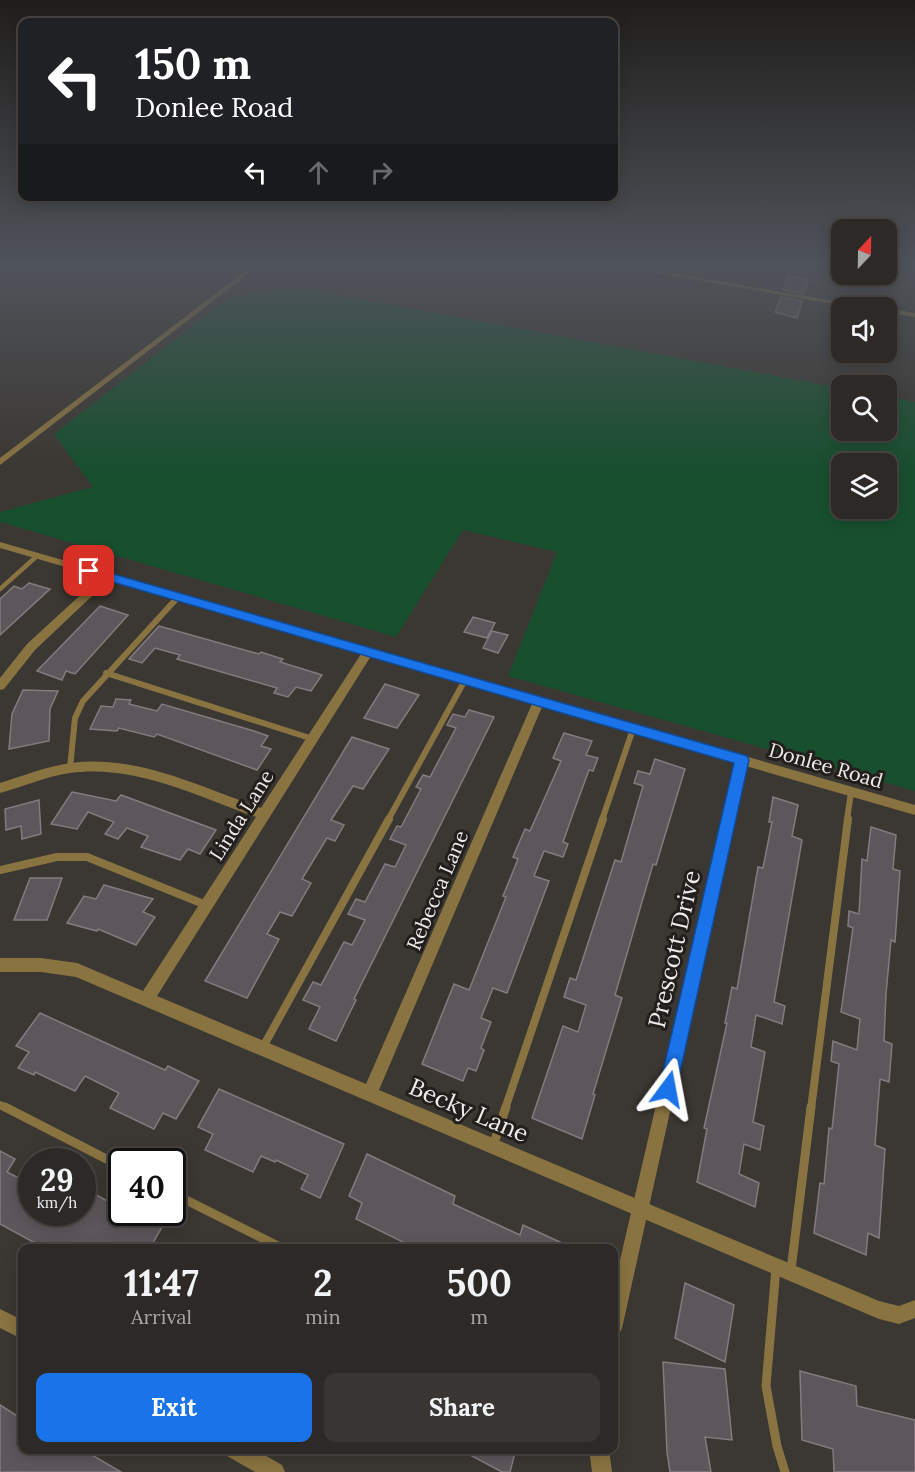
<!DOCTYPE html>
<style>
:root{--surface:#2c2926;--page:#383532;--text:#f1f3f6;--muted:#a6a6a7;--line:#484543;--accent:#1a73e8}
body{margin:0;font-family:Lora,serif;background:var(--page);color:var(--text);height:100vh;display:flex;flex-direction:column;font-size:22px;white-space:nowrap}
*{box-sizing:border-box;margin:0}
p{font-size:20px;color:var(--muted)}
.icon{flex:none;width:33px;height:33px;fill:none;stroke:currentColor;stroke-width:2;stroke-linecap:round;stroke-linejoin:round}
.map{position:relative;flex:1;overflow:hidden}
.side{position:absolute;left:18px;top:1244px;width:600px;height:210px;display:flex;flex-direction:column;background:var(--surface);border-radius:12px;box-shadow:0 3px 15px #0003,0 0 0 2px var(--line)}
.side>*{flex:none}
.banner{position:absolute;left:18px;top:18px;width:600px;height:183px;border-radius:12px;box-shadow:0 3px 15px #0003,0 0 0 2px var(--line);background:#202124;color:#fff;overflow:hidden}
.needle{width:39px;rotate:22deg}
.tools{position:absolute;left:831px;top:219px;display:grid;gap:12px}
.tools a{display:grid;place-items:center;width:66px;height:66px;border-radius:12px;background:var(--surface);box-shadow:0 3px 15px #0003,0 0 0 2px var(--line);font-size:30px}
.speed{position:absolute;left:18px;top:1148px;display:flex;gap:12px;font-size:30px;font-weight:700;text-align:center}
.speed>*{display:grid;place-content:center;width:78px;height:78px;border-radius:50%;background:var(--surface);box-shadow:0 3px 15px #0003,0 0 0 2px var(--line);line-height:1}
.speed small{font-size:15px;font-weight:400}
.speed .limit{border:3px solid #111;border-radius:9px;background:#fff;color:#111}
.pin{position:absolute;display:grid;place-items:center;width:51px;height:51px;color:#fff;margin:-26px;border-radius:12px;box-shadow:0 3px 9px #0006}
.me{position:absolute;width:66px;margin:-33px;rotate:13deg;stroke-linejoin:round;filter:drop-shadow(0 0 4px #0008)}
.turn{display:flex;align-items:center;gap:21px;height:126px;padding:0 18px;font-size:27px}
.turn .icon{width:78px;height:78px;stroke-width:2.5}
.turn b{display:block;font-size:42px;line-height:51px}
.lanes{display:flex;align-items:center;height:57px;padding:0 18px;background:#0003;justify-content:center;gap:30px;direction:ltr}
.lanes .off{opacity:.35}
.eta{display:flex;justify-content:space-evenly;align-items:center;height:102px;text-align:center}
.eta b{font-size:36px;font-weight:800;line-height:42px}
.cta{display:flex;gap:12px;margin-top:auto;padding:12px 18px}
.cta a{flex:1;height:69px;border-radius:12px;background:var(--accent);color:#fff;font-size:24px;font-weight:800;line-height:69px;text-align:center}
.cta a+a{background:var(--page);color:var(--text)}
.map>svg:first-child{display:block}
.green{fill:#184f2f;fill-rule:evenodd}
.building{fill:#5d565a;stroke:#837b7f;stroke-width:1.5}
.lines{fill:none;stroke-linecap:round;stroke-linejoin:round}
.service-far3{stroke:#897341;stroke-width:4.5}
.service-far2{stroke:#897341;stroke-width:6}
.service-far1{stroke:#897341;stroke-width:8}
.service{stroke:#897341;stroke-width:9}
.minor{fill:#897341;fill-rule:evenodd}
.tertiary{fill:#897341;fill-rule:evenodd}
.route{fill:#1a73e8;stroke:#114b97;stroke-width:1.5}
.labels{text-anchor:middle;dominant-baseline:central;stroke-width:6;stroke-linejoin:round;paint-order:stroke}
.street-label{font-size:20px;fill:#eeebe8;stroke:#211e1c}
.near-street-label{font-size:24px;fill:#eeebe8;stroke:#211e1c}
</style>
<div class="map">
<svg width="915" height="1472" viewBox="0 0 915 1472">
<rect width="100%" height="100%" fill="#3b3732"/>
<path class="green" d="M304,289L841,388L842,430H886L887,396L915,402V791L508,676L557,552L463,530L396,637L0,522V512L93,487L54,434L230,297ZM842,464H886V508H842Z"/>
<g class="building">
<polygon points="788,276 809,279 804,294 783,290"/>
<polygon points="781,297 802,301 797,318 775,312"/>
<polygon points="29,583 50,589 0,635 0,599 14,586 22,589"/>
<polygon points="100,606 128,615 75,674 66,671 62,680 37,671"/>
<polygon points="473,617 495,623 487,638 464,632"/>
<polygon points="159,626 259,654 261,652 283,659 280,662 322,675 311,691 296,687 288,697 274,693 277,688 177,659 180,655 155,648 142,663 129,659"/>
<polygon points="492,631 508,635 498,653 483,648"/>
<polygon points="385,684 419,695 397,728 364,718"/>
<polygon points="23,690 58,691 50,709 49,741 9,749 12,714"/>
<polygon points="116,699 131,700 129,704 157,711 162,704 254,731 268,736 261,746 271,749 257,770 157,734 154,737 119,728 117,731 90,729 101,706 113,707"/>
<polygon points="469,710 494,717 354,999 356,1000 336,1041 309,1029 320,1007 303,1000 313,982 321,985 344,942 352,945 365,920 348,914 356,899 365,902 385,864 395,867 406,845 390,839 397,826 401,827 421,789 416,787 423,775 430,777 456,728 447,725 453,714 465,717"/>
<polygon points="564,733 592,741 586,755 598,758 593,771 589,770 575,808 563,842 568,844 563,857 544,851 534,876 549,881 507,993 493,988 481,1018 491,1022 481,1048 484,1050 476,1071 468,1068 463,1081 422,1064 454,984 469,990 506,897 503,896 518,859 513,857 525,829 530,831 561,761 553,758"/>
<polygon points="352,737 389,749 363,789 353,786 331,820 344,825 335,841 327,838 302,879 311,883 292,916 280,912 267,934 279,939 247,998 205,981"/>
<polygon points="655,759 685,769 656,865 653,864 615,995 622,998 593,1094 595,1095 582,1139 532,1118 563,1026 578,1032 586,1005 564,997 570,978 576,980 615,860 621,862 643,786 634,783 638,771 650,774"/>
<polygon points="72,792 116,801 121,795 216,830 200,854 188,849 180,860 141,847 148,836 127,828 118,839 105,834 114,822 88,812 77,829 51,824"/>
<polygon points="773,797 798,805 792,836 802,840 774,1002 785,1006 782,1024 756,1015 751,1047 765,1052 753,1122 764,1126 760,1150 744,1144 739,1174 759,1183 755,1207 697,1182 707,1129 704,1128 727,1023 725,1023 732,987 737,989 758,867 763,868 772,822 769,822"/>
<polygon points="39,800 41,834 22,839 21,826 6,830 5,809"/>
<polygon points="871,827 896,835 893,869 900,871 895,942 891,940 886,994 884,1041 892,1044 889,1082 880,1079 875,1145 885,1149 879,1238 868,1233 866,1255 814,1233 820,1183 824,1184 829,1128 832,1129 839,1064 831,1061 833,1041 857,1050 860,1019 841,1012 853,928 848,926 849,911 859,914 862,859 867,861"/>
<polygon points="30,878 62,878 47,920 14,920"/>
<polygon points="104,885 153,899 143,912 155,917 136,945 98,929 97,931 67,923 84,896 96,899"/>
<polygon points="40,1013 165,1070 168,1066 199,1081 176,1119 163,1113 154,1129 110,1108 119,1093 85,1076 75,1091 35,1072 34,1075 18,1068 29,1052 16,1046"/>
<polygon points="219,1089 344,1144 320,1198 301,1189 308,1175 276,1160 275,1162 261,1156 253,1172 205,1150 213,1134 198,1127"/>
<polygon points="0,1151 15,1159 7,1172 32,1185 32,1212 82,1212 82,1206 91,1192 111,1203 122,1185 122,1212 133,1212 162,1227 150,1248 44,1248 0,1224"/>
<polygon points="367,1154 455,1196 453,1204 520,1235 523,1225 573,1248 415,1248 356,1219 362,1203 349,1196"/>
<polygon points="685,1283 734,1305 725,1362 675,1338"/>
<polygon points="663,1362 725,1369 732,1440 705,1437 711,1472 670,1472 667,1452"/>
<polygon points="800,1371 856,1386 857,1406 915,1420 915,1472 834,1472 833,1449 802,1440"/>
<polygon points="0,1405 22,1419 22,1449 82,1449 121,1472 0,1472"/>
<polygon points="459,1449 516,1449 510,1472 502,1472"/>
</g>
<g class="lines">
<polyline class="service-far3" points="0,589 37,556"/>
<g class="service-far2">
<polyline points="106,673 313,739"/>
<polyline points="70,768 75,718 83,701 178,597"/>
<polyline points="388,820 465,680"/>
<polyline points="602,820 633,729"/>
<polyline points="847,820 851,792"/>
</g>
<g class="service-far1">
<polyline points="0,870 57,857 87,857 206,905"/>
<polyline points="263,1047 389,819"/>
<polyline points="0,1105 8,1109"/>
<polyline points="505,1109 603,819"/>
<polyline points="811,1109 848,819"/>
</g>
<g class="service">
<polyline points="5,1107 122,1167"/>
<polyline points="493,1146 506,1107"/>
<polyline points="172,1193 282,1248"/>
<polyline points="776,1268 766,1386 777,1446 785,1472"/>
<polyline points="791,1270 811,1107"/>
</g>
<g class="minor">
<polygon points="253,265 260,265 0,465 0,458"/>
<polygon points="612,265 626,265 874,308 856,308"/>
<polygon points="886,308 915,313 915,317 886,312"/>
<path d="M0,542L915,805V815L542,707L379,1090L879,1301L899,1306L915,1300V1318L899,1324L879,1319L76,977L41,972H0V958H41L77,963L143,991L256,817C197,796 134,764 70,773C47,776 23,787 0,793V783C23,776 47,766 71,763C136,754 201,787 261,808L361,654L109,580L35,650L4,689L0,690V678L27,644L100,577L0,548ZM371,656L532,704L366,1084L157,996Z"/>
<polygon points="0,1309 22,1320 22,1339 0,1328"/>
<polygon points="224,1449 254,1449 282,1465 285,1472 255,1472 227,1456"/>
</g>
<g class="tertiary">
<polygon points="742,755 746,757 748,760 623,1324 621,1331 614,1333 614,1286 736,760 738,757"/>
<polygon points="589,1449 609,1449 612,1472 592,1472"/>
</g>
</g>
<linearGradient id="sky" x2="0" y2="1"><stop stop-color="#201e1c"/><stop offset="0.56" stop-color="#4f535a"/><stop offset="1" stop-color="#4f535a" stop-opacity="0"/></linearGradient>
<rect width="915" height="471" fill="url(#sky)"/>
<polygon class="route" points="89,567 747,756 749,760 675,1095 668,1098 662,1095 659,1089 734,763 85,574 85,569"/>
<g class="labels">
<g class="street-label">
<text transform="translate(826 765) rotate(16)">Donlee Road</text>
<text transform="translate(241 815) rotate(-58)">Linda Lane</text>
<text transform="translate(437 890) rotate(-67)">Rebecca Lane</text>
</g>
<g class="near-street-label">
<text transform="translate(674 949) rotate(-77)">Prescott Drive</text>
<text transform="translate(469 1110) rotate(23)">Becky Lane</text>
</g>
</g>
</svg>
<div class="tools">
<a><svg class="needle" viewBox="-14 -14 28 28"><path d="M0-13l5 13h-10z" fill="#e53935"/><path d="M0 13l5-13h-10z" fill="#a6a6a7"/></svg></a>
<a><svg class="icon" aria-label="sound" viewBox="0 0 24 24"><path d="M4 9h4l5-4v14l-5-4H4zM17 9q2 3 0 6"/></svg></a>
<a><svg class="icon" aria-label="search" viewBox="0 0 24 24"><circle cx="10" cy="10" r="6"/><path d="M15 15l6 6"/></svg></a>
<a><svg class="icon" aria-label="layers" viewBox="0 0 24 24"><path d="M12 4l9 5-9 5-9-5zM3 14l9 5 9-5"/></svg></a>
</div>
<div class="speed"><div>29<small>km/h</small></div><div class="limit">40</div></div>
<div class="pin" style="left:89px;top:571px;background:#d93025"><svg class="icon" aria-label="arrive" viewBox="0 0 24 24"><path d="M6 21V4h12l-3 4 3 4H6"/></svg></div>
<svg class="me" style="left:668px;top:1089px" viewBox="-20 -20 40 40"><path d="M0-17L14 15 0 8-14 15z" fill="#1a73e8" stroke="#fff" stroke-width="4"/></svg>
<div class="banner">
<div class="turn"><svg class="icon" aria-label="left" viewBox="0 0 24 24"><path d="M17 20v-9H6M10 6l-5 5 5 5"/></svg><div><b>150 m</b>Donlee Road</div></div>
<div class="lanes"><svg class="icon" aria-label="left" viewBox="0 0 24 24"><path d="M17 20v-9H6M10 6l-5 5 5 5"/></svg><svg class="icon off" aria-label="ahead" viewBox="0 0 24 24"><path d="M12 20V5M6 11l6-6 6 6"/></svg><svg class="icon off" aria-label="right" viewBox="0 0 24 24"><path d="M7 20v-9h11M14 6l5 5-5 5"/></svg></div>
</div>
<section class="side">
<div class="eta">
<div><b>11:47</b><p>Arrival</p></div>
<div><b>2</b><p>min</p></div>
<div><b>500</b><p>m</p></div>
</div>
<div class="cta"><a>Exit</a><a>Share</a></div>
</section>
</div>
